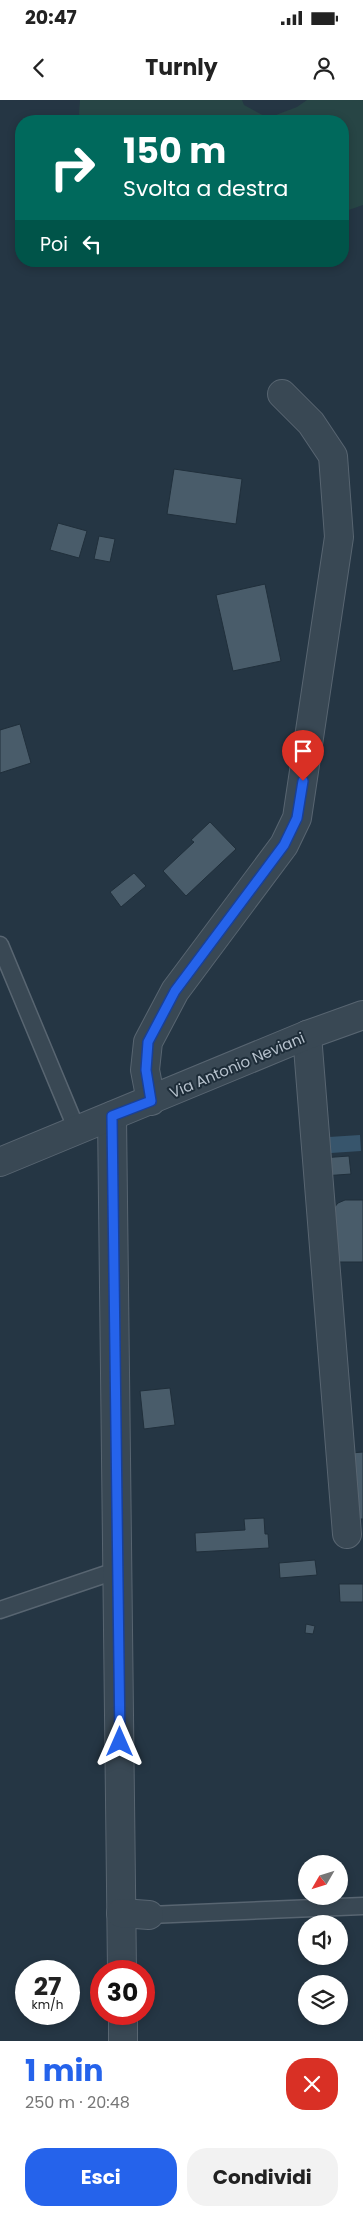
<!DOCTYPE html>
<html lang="it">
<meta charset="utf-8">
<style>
:root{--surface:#fff;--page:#f2f2f2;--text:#222;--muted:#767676;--accent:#2563eb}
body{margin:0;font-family:Poppins,sans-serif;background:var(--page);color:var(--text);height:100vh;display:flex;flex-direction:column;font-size:19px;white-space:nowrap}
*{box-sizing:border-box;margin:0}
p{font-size:16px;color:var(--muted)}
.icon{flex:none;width:28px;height:28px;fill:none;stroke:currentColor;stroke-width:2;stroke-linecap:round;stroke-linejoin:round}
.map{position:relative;height:1941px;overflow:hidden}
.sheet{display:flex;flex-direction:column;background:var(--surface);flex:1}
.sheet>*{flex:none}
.hud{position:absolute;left:15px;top:15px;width:334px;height:152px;border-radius:20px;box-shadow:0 2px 8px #0003;background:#00695c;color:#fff;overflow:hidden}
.needle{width:32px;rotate:231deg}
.fabs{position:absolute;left:298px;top:1755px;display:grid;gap:10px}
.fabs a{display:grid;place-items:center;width:50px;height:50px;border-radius:50%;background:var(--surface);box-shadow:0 2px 8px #0003;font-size:25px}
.speed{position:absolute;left:15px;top:1860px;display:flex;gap:10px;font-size:25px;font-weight:700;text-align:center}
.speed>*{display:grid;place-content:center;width:65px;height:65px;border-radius:50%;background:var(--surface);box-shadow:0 2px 8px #0003;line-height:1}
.speed small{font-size:12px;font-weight:400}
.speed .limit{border:8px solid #d22;background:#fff;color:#111}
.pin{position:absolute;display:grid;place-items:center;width:42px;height:42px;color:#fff;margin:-51px -21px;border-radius:50% 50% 50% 0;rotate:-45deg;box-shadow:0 0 5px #0007}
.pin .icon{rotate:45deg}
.me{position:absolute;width:55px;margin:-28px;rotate:0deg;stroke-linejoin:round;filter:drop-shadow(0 0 4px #0008)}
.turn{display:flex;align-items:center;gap:18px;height:105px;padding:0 25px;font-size:22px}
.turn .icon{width:65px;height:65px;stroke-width:2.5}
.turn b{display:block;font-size:35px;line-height:42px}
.then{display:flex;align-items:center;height:48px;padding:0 25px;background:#0003;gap:10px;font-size:19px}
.round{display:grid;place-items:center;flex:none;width:52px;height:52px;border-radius:20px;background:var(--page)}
.overview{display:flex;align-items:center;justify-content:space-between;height:85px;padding:0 25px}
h1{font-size:30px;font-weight:700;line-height:38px;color:var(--accent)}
.action{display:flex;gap:10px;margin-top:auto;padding:10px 25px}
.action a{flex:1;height:58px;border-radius:20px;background:var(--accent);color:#fff;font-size:20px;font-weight:700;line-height:58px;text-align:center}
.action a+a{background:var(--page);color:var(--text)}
.status{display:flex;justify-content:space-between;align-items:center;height:35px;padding:0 25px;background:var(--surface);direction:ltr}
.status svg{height:14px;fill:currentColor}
header{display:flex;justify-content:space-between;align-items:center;height:65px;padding:0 25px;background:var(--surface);font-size:22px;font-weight:700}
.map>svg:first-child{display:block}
.green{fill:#274545}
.water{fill:#37556c}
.building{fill:#495c6a;stroke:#202f3b}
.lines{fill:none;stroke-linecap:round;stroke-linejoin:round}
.lane-casing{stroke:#586571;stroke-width:19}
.street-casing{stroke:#586571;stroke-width:30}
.lane{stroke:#394854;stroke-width:16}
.street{stroke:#394854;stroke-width:28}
.route-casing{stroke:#184099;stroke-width:12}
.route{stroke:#2563eb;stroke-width:9}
.labels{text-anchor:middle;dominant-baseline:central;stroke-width:4;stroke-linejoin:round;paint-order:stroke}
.street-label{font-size:15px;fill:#b7c2cd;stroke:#1e2d39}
</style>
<div class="status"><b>20:47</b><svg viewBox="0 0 49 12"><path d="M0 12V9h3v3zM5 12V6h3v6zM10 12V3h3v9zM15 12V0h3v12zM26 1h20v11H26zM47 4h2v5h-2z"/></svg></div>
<header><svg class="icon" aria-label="back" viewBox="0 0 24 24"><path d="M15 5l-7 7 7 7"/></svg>Turnly<svg class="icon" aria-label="person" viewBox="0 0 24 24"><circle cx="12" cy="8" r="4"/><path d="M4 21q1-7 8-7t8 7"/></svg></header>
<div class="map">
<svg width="363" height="1941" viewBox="0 0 363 1941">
<rect width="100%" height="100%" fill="#253644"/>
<polygon class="green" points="80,0 242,0 244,5 268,18 297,7 307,0 363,0 363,105 343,112 342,21 82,21 79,14"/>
<polygon class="water" points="360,1035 361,1051 331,1053 329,1037"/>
<g class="building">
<polygon points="174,369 242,379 236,424 167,414"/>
<polygon points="58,423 87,431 79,458 50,450"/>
<polygon points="99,436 115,439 110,462 94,459"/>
<polygon points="265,484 281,561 233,571 216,495"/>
<polygon points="20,624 31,663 0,673 0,630"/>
<polygon points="210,722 236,749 186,796 163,771 194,742 191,740"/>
<polygon points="134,773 146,786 121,807 110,792"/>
<polygon points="349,1056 351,1074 323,1076 321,1058"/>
<polygon points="345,1100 363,1100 363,1162 333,1162 333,1109 338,1103"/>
<polygon points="170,1288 175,1325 144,1329 140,1291"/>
<polygon points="363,1352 363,1419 358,1419 351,1353"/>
<polygon points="264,1418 265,1434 268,1434 269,1448 196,1452 195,1433 245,1430 244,1419"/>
<polygon points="315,1460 317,1475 280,1478 279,1463"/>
<polygon points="339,1484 363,1484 363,1502 340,1502"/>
<polygon points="306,1524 315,1526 313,1534 305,1533"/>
</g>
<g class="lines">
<defs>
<g id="lane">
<polyline points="0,845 77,1030"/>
<polyline points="0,1510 118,1470"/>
<polyline points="149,1815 363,1806"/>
</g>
<g id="street">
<polyline points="307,935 347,1434"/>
<polyline points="151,1001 145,970 148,942 175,891 284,745 297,718 339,437 333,356 311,323 282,294"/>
<polyline points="112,1016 122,1871"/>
<polyline points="0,1062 307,935 363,915"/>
<polyline points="121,1813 149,1815"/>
<polyline points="123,1914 123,1941"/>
</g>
</defs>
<use href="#lane" class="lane-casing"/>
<use href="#street" class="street-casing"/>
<use href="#lane" class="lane"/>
<use href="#street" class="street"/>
</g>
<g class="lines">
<defs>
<polyline id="route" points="120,1642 112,1016 151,1001 146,970 148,942 175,891 284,745 297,718 303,681"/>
</defs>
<use href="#route" class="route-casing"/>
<use href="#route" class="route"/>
</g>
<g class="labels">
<g class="street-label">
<text transform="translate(237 965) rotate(-23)">Via Antonio Neviani</text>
</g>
</g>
</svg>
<div class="fabs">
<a><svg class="needle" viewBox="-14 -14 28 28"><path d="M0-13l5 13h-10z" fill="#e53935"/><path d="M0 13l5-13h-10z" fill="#767676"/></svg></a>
<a><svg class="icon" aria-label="sound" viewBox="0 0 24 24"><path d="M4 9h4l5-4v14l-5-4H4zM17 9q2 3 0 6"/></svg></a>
<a><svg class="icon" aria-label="layers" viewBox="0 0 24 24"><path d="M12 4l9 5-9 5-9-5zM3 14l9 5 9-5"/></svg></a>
</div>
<div class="speed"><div>27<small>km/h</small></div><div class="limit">30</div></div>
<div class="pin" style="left:303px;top:681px;background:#d93025"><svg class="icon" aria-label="arrive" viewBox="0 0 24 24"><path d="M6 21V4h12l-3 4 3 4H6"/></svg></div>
<svg class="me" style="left:120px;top:1642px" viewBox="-20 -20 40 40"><path d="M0-17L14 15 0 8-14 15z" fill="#2563eb" stroke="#fff" stroke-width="4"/></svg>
<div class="hud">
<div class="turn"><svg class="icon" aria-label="right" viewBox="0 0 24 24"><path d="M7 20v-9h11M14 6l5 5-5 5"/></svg><div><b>150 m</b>Svolta a destra</div></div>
<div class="then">Poi<svg class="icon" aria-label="left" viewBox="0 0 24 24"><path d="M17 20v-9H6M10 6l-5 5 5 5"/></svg></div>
</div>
</div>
<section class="sheet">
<div class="overview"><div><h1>1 min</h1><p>250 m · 20:48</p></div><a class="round" style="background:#d93025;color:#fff"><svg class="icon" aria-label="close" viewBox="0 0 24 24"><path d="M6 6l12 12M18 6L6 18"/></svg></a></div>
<div class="action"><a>Esci</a><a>Condividi</a></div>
</section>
